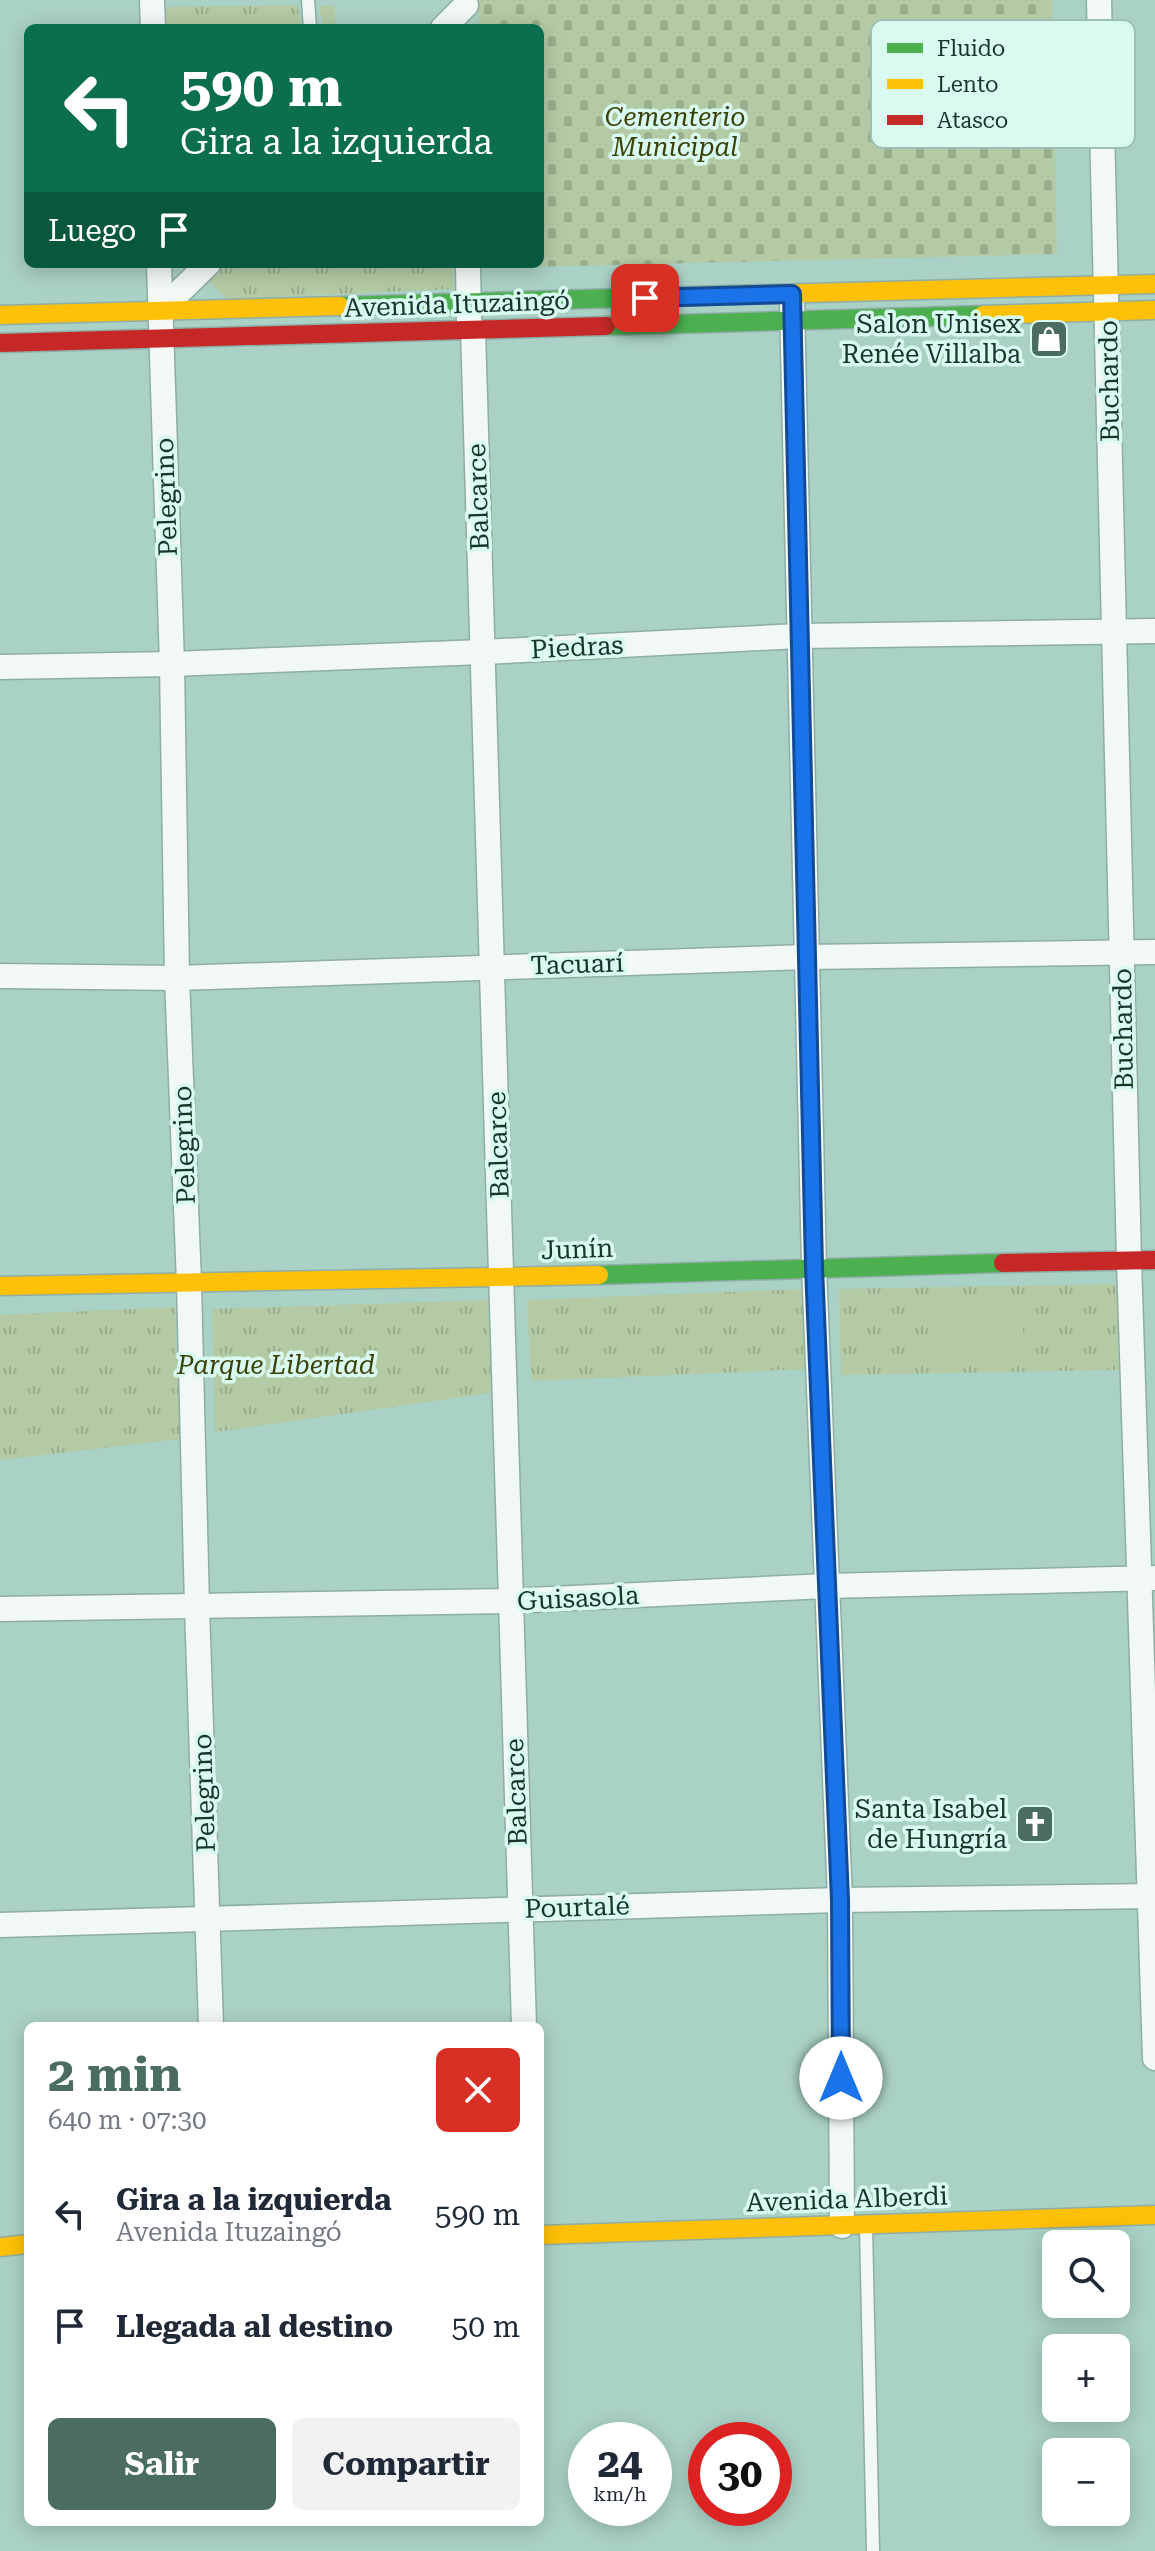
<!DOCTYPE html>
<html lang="es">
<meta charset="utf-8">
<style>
:root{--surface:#fff;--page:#f2f2f3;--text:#1f2937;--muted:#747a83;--accent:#4a6c63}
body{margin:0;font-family:"Roboto Serif",serif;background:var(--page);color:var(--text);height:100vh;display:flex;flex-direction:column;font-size:30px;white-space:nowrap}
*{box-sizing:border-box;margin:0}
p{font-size:26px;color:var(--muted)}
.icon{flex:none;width:44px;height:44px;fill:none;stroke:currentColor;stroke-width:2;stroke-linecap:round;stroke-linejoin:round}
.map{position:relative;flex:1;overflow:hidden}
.drawer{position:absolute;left:24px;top:2022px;width:520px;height:504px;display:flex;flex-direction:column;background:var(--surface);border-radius:12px;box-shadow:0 4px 20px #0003}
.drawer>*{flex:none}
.banner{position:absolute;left:24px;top:24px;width:520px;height:244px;border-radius:12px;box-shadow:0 4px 20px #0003;background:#0b6e4f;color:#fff;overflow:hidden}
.fabs{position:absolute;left:1042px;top:2230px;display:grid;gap:16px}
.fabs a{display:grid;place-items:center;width:88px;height:88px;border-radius:12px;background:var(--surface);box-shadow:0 4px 20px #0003;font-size:40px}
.speed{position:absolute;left:568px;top:2422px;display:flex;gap:16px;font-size:40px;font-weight:700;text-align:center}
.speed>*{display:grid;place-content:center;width:104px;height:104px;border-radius:50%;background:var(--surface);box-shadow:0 4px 20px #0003;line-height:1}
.speed small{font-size:20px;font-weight:400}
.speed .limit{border:12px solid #d22;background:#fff;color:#111}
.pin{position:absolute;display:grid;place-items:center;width:68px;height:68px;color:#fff;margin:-34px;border-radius:16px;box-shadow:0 4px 12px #0006}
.me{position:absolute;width:88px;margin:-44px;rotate:0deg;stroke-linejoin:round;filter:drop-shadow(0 0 6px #0008)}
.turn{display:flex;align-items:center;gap:28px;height:168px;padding:0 24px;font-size:36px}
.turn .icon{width:104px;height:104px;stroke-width:2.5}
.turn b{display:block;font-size:56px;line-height:68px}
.then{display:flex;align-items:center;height:76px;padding:0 24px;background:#0003;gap:16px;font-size:30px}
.round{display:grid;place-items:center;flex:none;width:84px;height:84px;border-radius:12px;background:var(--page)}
.overview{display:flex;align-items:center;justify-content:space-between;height:136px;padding:0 24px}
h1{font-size:48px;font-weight:700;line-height:60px;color:var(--accent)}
.button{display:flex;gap:16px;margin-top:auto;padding:16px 24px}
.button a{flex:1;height:92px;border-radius:12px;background:var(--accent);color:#fff;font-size:32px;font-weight:700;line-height:92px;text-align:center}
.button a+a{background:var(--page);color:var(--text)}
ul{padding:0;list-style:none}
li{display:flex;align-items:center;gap:24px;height:112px;padding:0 24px}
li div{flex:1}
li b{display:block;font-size:30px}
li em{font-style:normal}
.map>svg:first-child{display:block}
.cemetery{fill:url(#cemetery-stones)}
.park{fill:url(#park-tufts)}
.pitch{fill:#b3caa4}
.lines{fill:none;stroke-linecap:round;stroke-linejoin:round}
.lane-casing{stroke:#8eada4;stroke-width:15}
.street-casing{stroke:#8eada4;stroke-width:27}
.fast-casing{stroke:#8eada4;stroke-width:21}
.slow-casing{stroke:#8eada4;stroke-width:21}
.jam-casing{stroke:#8eada4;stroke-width:21}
.lane{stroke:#f2f8f6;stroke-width:12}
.street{stroke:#f2f8f6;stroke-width:24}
.fast{stroke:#4caf50;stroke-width:18}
.slow{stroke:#ffc107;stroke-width:18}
.jam{stroke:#c62828;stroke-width:18}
.route-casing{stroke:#114b97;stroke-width:20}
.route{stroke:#1a73e8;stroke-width:14}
.labels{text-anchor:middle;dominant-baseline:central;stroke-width:7;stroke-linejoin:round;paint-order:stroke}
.park-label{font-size:26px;font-style:italic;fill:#3b4107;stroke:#d8faf0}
.street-label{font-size:26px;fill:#17352d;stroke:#d8faf0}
.poi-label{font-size:26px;fill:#17352d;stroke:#d8faf0;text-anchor:end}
.key{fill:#d8faf0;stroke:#9ebfb6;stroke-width:2}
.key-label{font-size:22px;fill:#17352d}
</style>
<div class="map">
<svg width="1155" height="2551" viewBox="0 0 1155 2551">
<defs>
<pattern id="cemetery-stones" width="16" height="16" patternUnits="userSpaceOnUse" patternTransform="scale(2)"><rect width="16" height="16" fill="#b3caa4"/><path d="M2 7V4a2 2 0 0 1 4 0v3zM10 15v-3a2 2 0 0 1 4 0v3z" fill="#99ae8e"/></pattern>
<pattern id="park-tufts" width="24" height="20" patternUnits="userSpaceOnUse" patternTransform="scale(2)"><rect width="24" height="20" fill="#b3caa4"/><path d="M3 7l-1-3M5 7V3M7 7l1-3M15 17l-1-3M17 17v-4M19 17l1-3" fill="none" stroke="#99ae8e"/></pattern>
</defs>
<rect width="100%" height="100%" fill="#aad1c6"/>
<polygon class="cemetery" points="478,0 1052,0 1057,254 487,268 487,264 540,264 540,28 479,28"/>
<g class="park">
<polygon points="297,5 303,28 166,28 166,7"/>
<polygon points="334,5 336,28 324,28 319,6"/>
<polygon points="226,264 453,264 453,289 227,299 208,281"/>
<polygon points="1117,1284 1119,1370 841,1375 839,1289"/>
<polygon points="804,1289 808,1369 531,1381 527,1300"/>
<polygon points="488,1300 491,1393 215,1432 212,1309"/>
<polygon points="175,1307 180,1439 0,1460 0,1315"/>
</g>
<polygon class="pitch" points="1022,1296 1024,1359 929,1361 927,1298"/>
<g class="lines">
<defs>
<g id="lane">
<polyline points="308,0 310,28"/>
<polyline points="866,2226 873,2551"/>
</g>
<g id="street">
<polyline points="152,0 153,28"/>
<polyline points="1099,0 1129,1261 1155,2058"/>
<polyline points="443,28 466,5"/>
<polyline points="159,264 172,664 177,978 189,1283 197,1607 211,2026"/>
<path d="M468,264L469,321L473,330C491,895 505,1461 524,2026"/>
<polyline points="792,305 814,1267 840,1900 842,2226"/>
<polyline points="160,311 208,264"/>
<polyline points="0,667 172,664 483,652 799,636 1155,631"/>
<polyline points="0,976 177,978 808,957 1155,952"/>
<polyline points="0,1609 509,1601 827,1586 1155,1578"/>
<polyline points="0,1925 840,1900 1155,1896"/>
</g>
<g id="fast">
<polyline points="340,306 691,296"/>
<polyline points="606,326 983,315"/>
<polyline points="599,1275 1003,1263"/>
</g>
<g id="slow">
<polyline points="691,296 1155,284"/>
<polyline points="0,315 340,306"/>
<polyline points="983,315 1155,310"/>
<polyline points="0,1286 599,1275"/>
<polyline points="540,2235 1155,2215"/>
<polyline points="0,2247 28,2244"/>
</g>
<g id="jam">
<polyline points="0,343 606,326"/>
<polyline points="1003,1263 1155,1260"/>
</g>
</defs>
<use href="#lane" class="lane-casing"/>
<use href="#street" class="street-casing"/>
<use href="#fast" class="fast-casing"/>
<use href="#slow" class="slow-casing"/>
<use href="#jam" class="jam-casing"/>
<use href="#lane" class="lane"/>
<use href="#street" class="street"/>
<use href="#fast" class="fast"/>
<use href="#slow" class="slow"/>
<use href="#jam" class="jam"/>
</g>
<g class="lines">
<defs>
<polyline id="route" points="645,298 792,294 814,1267 840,1900 841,2078"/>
</defs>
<use href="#route" class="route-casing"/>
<use href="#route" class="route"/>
</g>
<defs>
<symbol id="shop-square" viewBox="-11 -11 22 22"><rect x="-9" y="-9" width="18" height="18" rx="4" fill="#4a6c63" stroke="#d8faf0"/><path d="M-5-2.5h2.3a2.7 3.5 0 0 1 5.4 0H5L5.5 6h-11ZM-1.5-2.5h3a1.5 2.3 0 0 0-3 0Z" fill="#fff"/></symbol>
<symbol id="church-square" viewBox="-11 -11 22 22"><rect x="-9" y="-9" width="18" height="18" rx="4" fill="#4a6c63" stroke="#d8faf0"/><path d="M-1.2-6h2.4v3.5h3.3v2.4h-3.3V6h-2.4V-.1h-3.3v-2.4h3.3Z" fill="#fff"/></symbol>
</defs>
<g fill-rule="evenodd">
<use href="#shop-square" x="1027" y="317" width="44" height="44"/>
<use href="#church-square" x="1013" y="1802" width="44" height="44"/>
</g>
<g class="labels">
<g class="park-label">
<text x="675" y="117">Cementerio<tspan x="675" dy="30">Municipal</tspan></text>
<text x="276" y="1365">Parque Libertad</text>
</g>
<g class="street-label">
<text transform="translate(457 304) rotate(-2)">Avenida Ituzaingó</text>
<text transform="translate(1109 381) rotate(-91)">Buchardo</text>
<text transform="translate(166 497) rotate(-92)">Pelegrino</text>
<text transform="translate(478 497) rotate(-92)">Balcarce</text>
<text transform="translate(577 647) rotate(-3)">Piedras</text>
<text transform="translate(577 964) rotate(-2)">Tacuarí</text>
<text transform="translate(1123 1029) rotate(-91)">Buchardo</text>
<text transform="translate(184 1145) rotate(-92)">Pelegrino</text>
<text transform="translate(498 1145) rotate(-92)">Balcarce</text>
<text transform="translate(577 1249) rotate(-2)">Junín</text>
<text transform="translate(578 1598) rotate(-3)">Guisasola</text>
<text transform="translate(516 1792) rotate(-92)">Balcarce</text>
<text transform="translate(204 1793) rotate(-92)">Pelegrino</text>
<text transform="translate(577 1907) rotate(-2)">Pourtalé</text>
<text transform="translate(847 2199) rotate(-2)">Avenida Alberdi</text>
</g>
<g class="poi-label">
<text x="1021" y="324">Salon Unisex<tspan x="1021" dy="30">Renée Villalba</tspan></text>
<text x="1007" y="1809">Santa Isabel<tspan x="1007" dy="30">de Hungría</tspan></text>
</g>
</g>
<rect x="871" y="20" width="264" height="128" rx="12" class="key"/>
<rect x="887" y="43" width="36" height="10" fill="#4caf50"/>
<rect x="887" y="79" width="36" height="10" fill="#ffc107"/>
<rect x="887" y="115" width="36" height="10" fill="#c62828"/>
<g class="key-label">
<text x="937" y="56">Fluido</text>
<text x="937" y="92">Lento</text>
<text x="937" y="128">Atasco</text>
</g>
</svg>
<div class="fabs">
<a><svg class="icon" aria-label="search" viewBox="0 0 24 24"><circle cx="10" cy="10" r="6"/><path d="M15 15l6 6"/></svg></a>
<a>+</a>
<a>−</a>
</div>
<div class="speed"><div>24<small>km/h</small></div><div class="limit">30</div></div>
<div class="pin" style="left:645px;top:298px;background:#d93025"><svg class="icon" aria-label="arrive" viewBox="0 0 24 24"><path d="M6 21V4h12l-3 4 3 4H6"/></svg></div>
<svg class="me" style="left:841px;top:2078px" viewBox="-20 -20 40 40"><circle r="19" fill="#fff"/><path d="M0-13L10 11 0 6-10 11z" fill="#1a73e8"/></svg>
<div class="banner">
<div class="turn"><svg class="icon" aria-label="left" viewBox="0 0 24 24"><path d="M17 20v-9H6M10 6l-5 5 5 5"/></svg><div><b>590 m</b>Gira a la izquierda</div></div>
<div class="then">Luego<svg class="icon" aria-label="arrive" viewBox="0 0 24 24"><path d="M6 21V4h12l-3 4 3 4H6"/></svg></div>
</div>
<section class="drawer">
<div class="overview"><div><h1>2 min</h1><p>640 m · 07:30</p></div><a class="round" style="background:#d93025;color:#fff"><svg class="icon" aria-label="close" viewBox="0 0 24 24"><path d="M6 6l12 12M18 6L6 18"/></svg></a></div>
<ul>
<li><svg class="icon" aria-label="left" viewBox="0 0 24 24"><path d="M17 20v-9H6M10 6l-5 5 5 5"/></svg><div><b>Gira a la izquierda</b><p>Avenida Ituzaingó</p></div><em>590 m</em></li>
<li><svg class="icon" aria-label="arrive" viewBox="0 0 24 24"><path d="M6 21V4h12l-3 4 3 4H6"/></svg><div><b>Llegada al destino</b></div><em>50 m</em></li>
</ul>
<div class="button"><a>Salir</a><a>Compartir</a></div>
</section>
</div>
